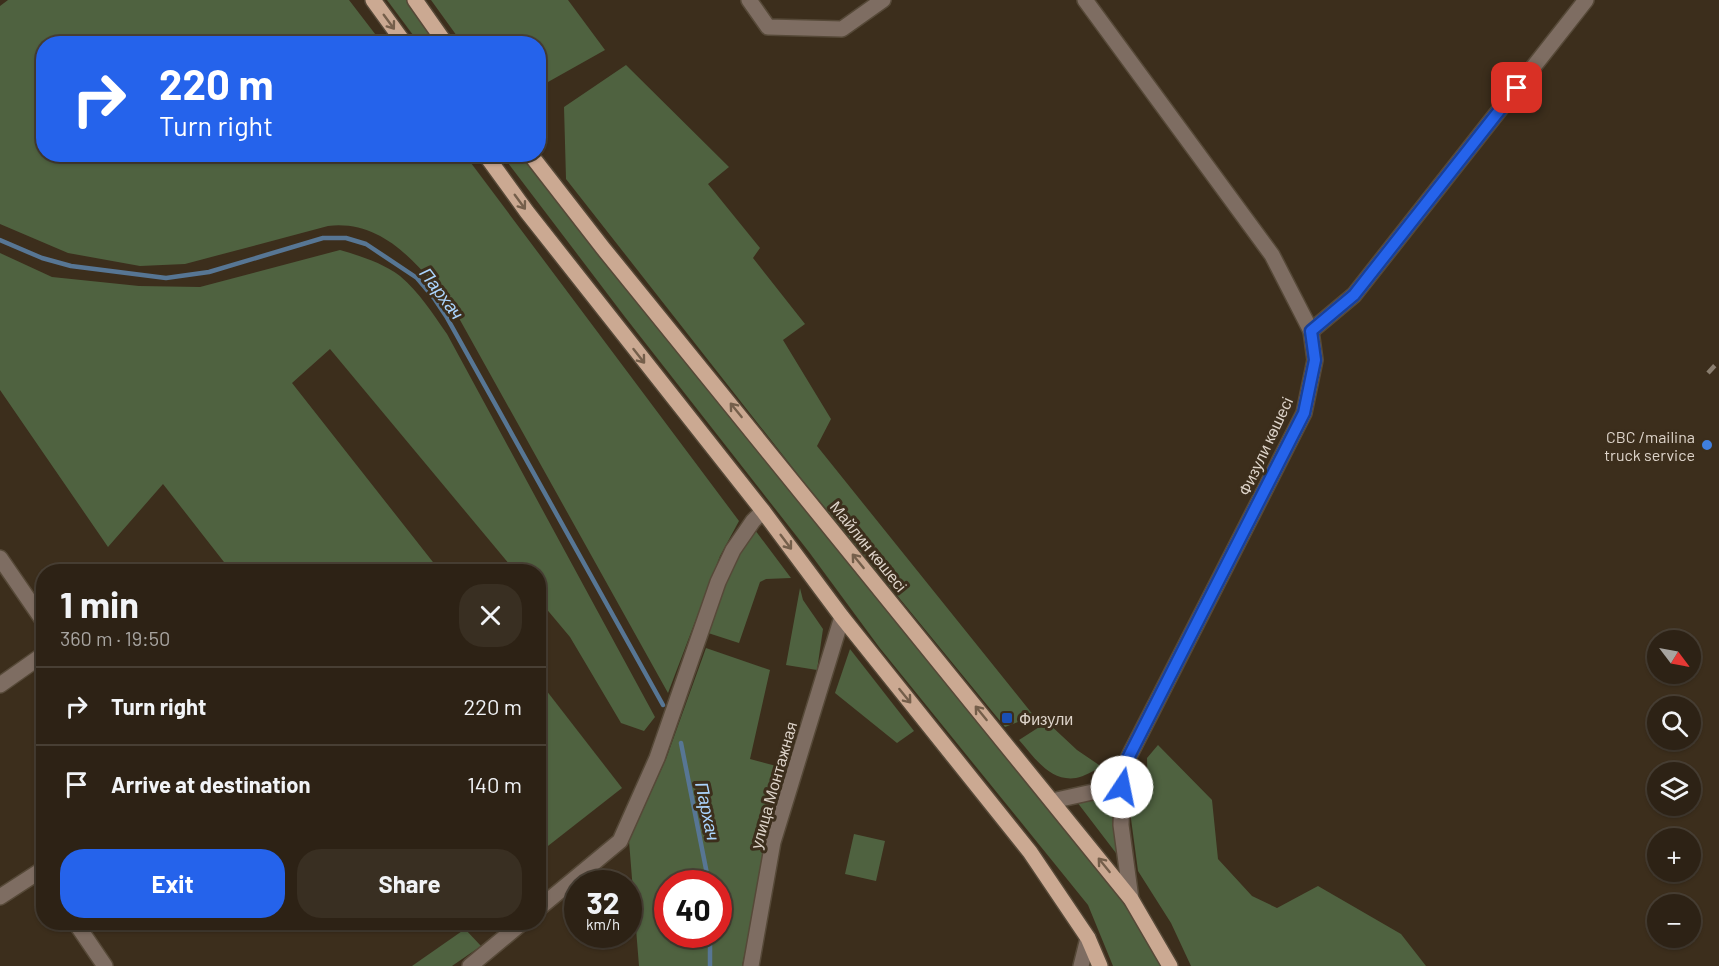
<!DOCTYPE html>
<meta charset="utf-8">
<style>
:root{--surface:#2d2215;--page:#392f22;--text:#f1f3f6;--muted:#a7a4a0;--line:#483f34;--accent:#2563eb}
body{margin:0;font-family:Barlow,sans-serif;background:var(--page);color:var(--text);height:100vh;display:flex;flex-direction:column;font-size:22px;white-space:nowrap}
*{box-sizing:border-box;margin:0}
p{font-size:20px;color:var(--muted)}
.icon{flex:none;width:33px;height:33px;fill:none;stroke:currentColor;stroke-width:2;stroke-linecap:round;stroke-linejoin:round}
.map{position:relative;flex:1;overflow:hidden}
.sheet{position:absolute;left:36px;top:564px;width:510px;height:366px;display:flex;flex-direction:column;background:var(--surface);border-radius:24px;box-shadow:0 2px 4px #0004,0 0 0 2px var(--line)}
.sheet>*{flex:none}
.banner{position:absolute;left:36px;top:36px;width:510px;height:126px;border-radius:24px;box-shadow:0 2px 4px #0004,0 0 0 2px var(--line);background:#2563eb;color:#fff;overflow:hidden}
.needle{width:39px;rotate:122deg}
.controls{position:absolute;left:1647px;top:630px;display:grid;gap:12px}
.controls a{display:grid;place-items:center;width:54px;height:54px;border-radius:50%;background:var(--surface);box-shadow:0 2px 4px #0004,0 0 0 2px var(--line);font-size:30px}
.speed{position:absolute;left:564px;top:870px;display:flex;gap:12px;font-size:30px;font-weight:700;text-align:center}
.speed>*{display:grid;place-content:center;width:78px;height:78px;border-radius:50%;background:var(--surface);box-shadow:0 2px 4px #0004,0 0 0 2px var(--line);line-height:1}
.speed small{font-size:15px;font-weight:400}
.speed .limit{border:9px solid #d22;background:#fff;color:#111}
.pin{position:absolute;display:grid;place-items:center;width:51px;height:51px;color:#fff;margin:-26px;border-radius:12px;box-shadow:0 3px 9px #0006}
.me{position:absolute;width:66px;margin:-33px;rotate:11deg;stroke-linejoin:round;filter:drop-shadow(0 0 4px #0008)}
.turn{display:flex;align-items:center;gap:21px;height:126px;padding:0 24px;font-size:27px}
.turn .icon{width:78px;height:78px;stroke-width:2.5}
.turn b{display:block;font-size:42px;line-height:51px}
.round{display:grid;place-items:center;flex:none;width:63px;height:63px;border-radius:24px;background:var(--page)}
.overview{display:flex;align-items:center;justify-content:space-between;height:102px;padding:0 24px}
h1{font-size:36px;font-weight:700;line-height:45px}
.action{display:flex;gap:12px;margin-top:auto;padding:12px 24px}
.action a{flex:1;height:69px;border-radius:24px;background:var(--accent);color:#fff;font-size:24px;font-weight:700;line-height:69px;text-align:center}
.action a+a{background:var(--page);color:var(--text)}
ul{padding:0;list-style:none}
li{display:flex;align-items:center;gap:18px;height:78px;padding:0 24px;border-top:2px solid var(--line)}
li div{flex:1}
li b{display:block;font-size:22px}
li em{font-style:normal}
.map>svg:first-child{display:block}
.green{fill:#4f6240;fill-rule:evenodd}
.lines{fill:none;stroke-linecap:round;stroke-linejoin:round}
.stream{stroke:#577694;stroke-width:4.5}
.minor-casing{stroke:#564938;stroke-width:18}
.major-casing{stroke:#564938;stroke-width:18}
.minor{stroke:#7e6d62;stroke-width:15}
.major{stroke:#cba992;stroke-width:15}
.rail{stroke:#8a7e6f;stroke-width:4.5;stroke-dasharray:10 10;stroke-linecap:butt}
.oneway{stroke:#755f4b}
.route-casing{stroke:#184099;stroke-width:15}
.route{stroke:#2563eb;stroke-width:10}
.shop-dot{fill:#3f7fe0;stroke:#3c2e1c;stroke-width:2}
.transit-dot{fill:#1a4fb4;stroke:#3c2e1c;stroke-width:2}
.labels{text-anchor:middle;dominant-baseline:central;stroke-width:6;stroke-linejoin:round;paint-order:stroke}
.poi-label{font-size:16px;fill:#ded4ca;stroke:#3c2e1c;text-anchor:end}
.street-label{font-size:16px;fill:#ded4ca;stroke:#3c2e1c}
.water-label{font-size:18px;font-style:italic;fill:#abd4fd;stroke:#3c2e1c}
</style>
<div class="map">
<svg width="1719" height="966" viewBox="0 0 1719 966">
<rect width="100%" height="100%" fill="#3c2e1c"/>
<g class="green">
<path d="M8,0H349L382,43L44,44V154L465,155L739,521L720,556L668,693L455,311C423,270 386,219 328,226L185,264L140,266L68,253L0,224V6Z"/>
<polygon points="387,0 406,0 438,43 419,43"/>
<polygon points="431,0 568,0 605,50 548,82 539,79 538,44 462,43"/>
<polygon points="626,65 729,167 708,184 760,248 753,258 805,324 783,340 831,419 817,446 1034,716 1005,727 800,477 566,179 564,107"/>
<polygon points="502,155 522,155 564,210 1127,902 1161,966 1113,966 1088,905 879,647 809,552 625,317"/>
<path d="M340,250C360,256 383,263 400,276C419,292 433,314 447,334L655,717L644,731L621,723L570,637L539,600L538,572L515,571L330,349L292,383L440,571H231L163,484L108,547L0,390V253L52,277L139,286L200,287Z"/>
<path d="M755,530L791,578L766,579L760,582L739,643L705,632C718,596 731,560 755,530Z"/>
<polygon points="800,588 803,600 823,629 817,670 786,665"/>
<path d="M706,648L770,670L750,759L784,768L742,966H639L629,841L666,759ZM668,884H718V934H668Z"/>
<polygon points="850,649 914,731 897,743 835,693"/>
<polygon points="539,681 622,788 539,853"/>
<path d="M1047,722L1077,750L1102,767C1094,770 1084,777 1076,778C1050,782 1034,757 1019,740Z"/>
<polygon points="1158,745 1212,800 1218,859 1252,896 1277,908 1318,886 1401,934 1426,966 1191,966 1171,923 1138,871 1129,804 1148,797 1147,758"/>
<polygon points="1117,788 1119,857 1077,802 1098,799"/>
<polygon points="854,834 885,841 876,881 845,874"/>
<polygon points="465,929 481,946 452,966 412,966"/>
</g>
<g class="lines">
<g class="stream">
<polyline points="0,240 42,258 71,266 166,278 209,272 323,238 346,238 366,244 417,278 434,298 446,316 663,705"/>
<polyline points="681,743 709,884"/>
<polyline points="710,934 710,966"/>
</g>
<defs>
<g id="minor">
<polyline points="749,0 768,27 842,29 883,0"/>
<polyline points="1311,331 1354,295 1586,0"/>
<polyline points="0,558 44,622"/>
<polyline points="0,685 44,654"/>
<polyline points="1123,768 1121,825 1131,899"/>
<polyline points="1052,801 1097,791 1123,768 1304,413 1315,360 1311,331 1272,255 1085,0"/>
<polyline points="0,897 40,871 44,876"/>
<polyline points="538,909 620,841 657,758 718,582 733,550 753,521 763,511"/>
<polyline points="75,922 105,966"/>
<polyline points="470,966 523,922"/>
<polyline points="751,966 773,842 842,617"/>
<polyline points="1081,966 1088,938"/>
</g>
<g id="major">
<polyline points="373,0 405,44"/>
<polyline points="415,0 446,44"/>
<polyline points="485,154 527,212 763,511 842,617 1030,852 1088,938 1100,966"/>
<polyline points="530,154 603,248 1131,899 1170,966"/>
</g>
</defs>
<use href="#minor" class="minor-casing"/>
<use href="#major" class="major-casing"/>
<use href="#minor" class="minor"/>
<use href="#major" class="major"/>
<polyline class="rail" points="1708,373 1719,361"/>
</g>
<defs><path id="oneway-shaft" d="M-6 0H5M1.5-3L5.5 0L1.5 3" fill="none" stroke-width="1.6" stroke-linecap="round" stroke-linejoin="round" transform="scale(1.5)"/></defs>
<g class="oneway">
<use href="#oneway-shaft" transform="translate(389 22) rotate(54)"/>
<use href="#oneway-shaft" transform="translate(520 202) rotate(54)"/>
<use href="#oneway-shaft" transform="translate(639 356) rotate(52)"/>
<use href="#oneway-shaft" transform="translate(736 410) rotate(-129)"/>
<use href="#oneway-shaft" transform="translate(786 542) rotate(53)"/>
<use href="#oneway-shaft" transform="translate(858 561) rotate(-129)"/>
<use href="#oneway-shaft" transform="translate(905 696) rotate(51)"/>
<use href="#oneway-shaft" transform="translate(981 713) rotate(-129)"/>
<use href="#oneway-shaft" transform="translate(1104 865) rotate(-129)"/>
</g>
<g class="lines">
<defs>
<polyline id="route" points="1122,787 1123,768 1304,413 1315,360 1311,331 1354,295 1517,88"/>
</defs>
<use href="#route" class="route-casing"/>
<use href="#route" class="route"/>
</g>
<circle class="shop-dot" cx="1707" cy="445" r="6"/>
<rect class="transit-dot" x="1001" y="712" width="12" height="12" rx="3"/>
<g class="labels">
<g class="poi-label">
<text x="1695" y="436">CBC /mailina<tspan x="1695" dy="18">truck service</tspan></text>
<text x="1019" y="718" text-anchor="start">Физули</text>
</g>
<g class="street-label">
<text transform="translate(1265 446) rotate(-65)">Физули көшесі</text>
<text transform="translate(869 546) rotate(51)">Майлин көшесі</text>
<text transform="translate(773 785) rotate(-74)">улица Монтажная</text>
</g>
<g class="water-label">
<text transform="translate(442 293) rotate(53)">Пархач</text>
<text transform="translate(708 811) rotate(78)">Пархач</text>
</g>
</g>
</svg>
<div class="controls">
<a><svg class="needle" viewBox="-14 -14 28 28"><path d="M0-13l5 13h-10z" fill="#e53935"/><path d="M0 13l5-13h-10z" fill="#a7a4a0"/></svg></a>
<a><svg class="icon" aria-label="search" viewBox="0 0 24 24"><circle cx="10" cy="10" r="6"/><path d="M15 15l6 6"/></svg></a>
<a><svg class="icon" aria-label="layers" viewBox="0 0 24 24"><path d="M12 4l9 5-9 5-9-5zM3 14l9 5 9-5"/></svg></a>
<a>+</a>
<a>−</a>
</div>
<div class="speed"><div>32<small>km/h</small></div><div class="limit">40</div></div>
<div class="pin" style="left:1517px;top:88px;background:#d93025"><svg class="icon" aria-label="arrive" viewBox="0 0 24 24"><path d="M6 21V4h12l-3 4 3 4H6"/></svg></div>
<svg class="me" style="left:1122px;top:787px" viewBox="-20 -20 40 40"><circle r="19" fill="#fff"/><path d="M0-13L10 11 0 6-10 11z" fill="#2563eb"/></svg>
<div class="banner">
<div class="turn"><svg class="icon" aria-label="right" viewBox="0 0 24 24"><path d="M7 20v-9h11M14 6l5 5-5 5"/></svg><div><b>220 m</b>Turn right</div></div>
</div>
<section class="sheet">
<div class="overview"><div><h1>1 min</h1><p>360 m · 19:50</p></div><a class="round"><svg class="icon" aria-label="close" viewBox="0 0 24 24"><path d="M6 6l12 12M18 6L6 18"/></svg></a></div>
<ul>
<li><svg class="icon" aria-label="right" viewBox="0 0 24 24"><path d="M7 20v-9h11M14 6l5 5-5 5"/></svg><div><b>Turn right</b></div><em>220 m</em></li>
<li><svg class="icon" aria-label="arrive" viewBox="0 0 24 24"><path d="M6 21V4h12l-3 4 3 4H6"/></svg><div><b>Arrive at destination</b></div><em>140 m</em></li>
</ul>
<div class="action"><a>Exit</a><a>Share</a></div>
</section>
</div>
